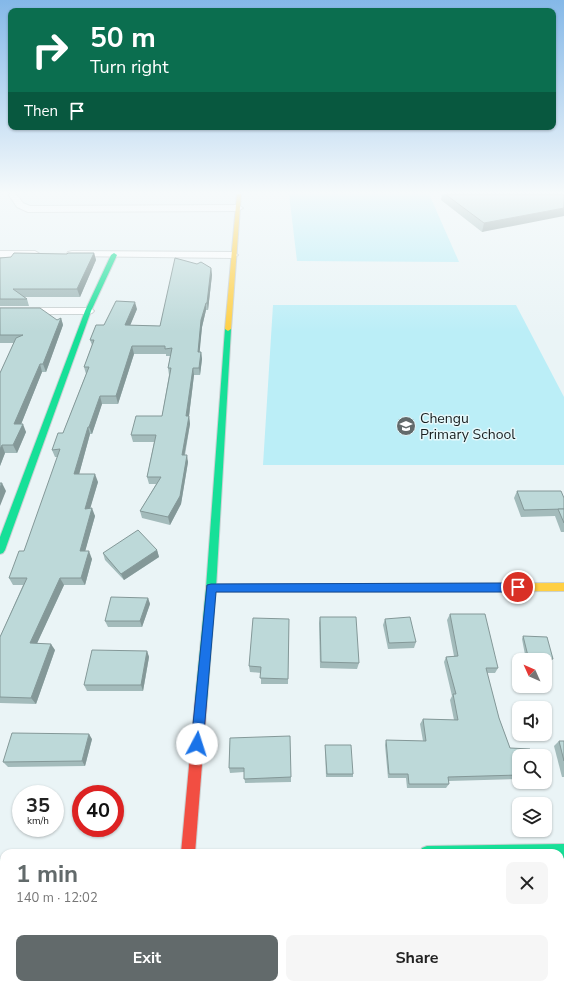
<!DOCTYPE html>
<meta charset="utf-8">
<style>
:root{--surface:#fff;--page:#f6f6f6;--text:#222;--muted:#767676;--accent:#626a6b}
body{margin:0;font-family:"Nunito Sans",sans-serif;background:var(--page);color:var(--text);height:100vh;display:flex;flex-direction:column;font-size:15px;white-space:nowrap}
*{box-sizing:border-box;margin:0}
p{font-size:13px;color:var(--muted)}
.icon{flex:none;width:22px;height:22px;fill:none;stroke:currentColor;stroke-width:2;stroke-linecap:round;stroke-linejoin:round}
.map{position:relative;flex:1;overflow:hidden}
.side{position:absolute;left:0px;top:849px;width:564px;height:140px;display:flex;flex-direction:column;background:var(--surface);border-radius:12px 12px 0 0;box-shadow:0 1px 3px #0004}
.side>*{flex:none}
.top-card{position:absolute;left:8px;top:8px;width:548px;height:122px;border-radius:8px;box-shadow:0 1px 3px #0004;background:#0b6e4f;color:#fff;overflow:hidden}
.needle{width:26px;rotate:315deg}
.fabs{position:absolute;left:512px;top:653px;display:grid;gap:8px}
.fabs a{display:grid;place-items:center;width:40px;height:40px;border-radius:8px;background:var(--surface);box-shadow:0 1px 3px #0004;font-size:20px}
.speed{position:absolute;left:12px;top:785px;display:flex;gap:8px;font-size:20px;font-weight:700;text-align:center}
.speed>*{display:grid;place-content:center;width:52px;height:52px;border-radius:50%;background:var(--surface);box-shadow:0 1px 3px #0004;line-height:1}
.speed small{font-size:10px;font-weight:400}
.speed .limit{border:6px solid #d22;background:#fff;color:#111}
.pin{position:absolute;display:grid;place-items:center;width:34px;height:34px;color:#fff;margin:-17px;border:2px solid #fff;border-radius:50%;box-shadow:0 1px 4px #0007}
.me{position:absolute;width:44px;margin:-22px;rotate:5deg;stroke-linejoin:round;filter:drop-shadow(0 0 3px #0008)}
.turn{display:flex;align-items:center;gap:14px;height:84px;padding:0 16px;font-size:18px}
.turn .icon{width:52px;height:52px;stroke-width:2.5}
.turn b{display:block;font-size:28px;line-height:34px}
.then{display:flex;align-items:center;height:38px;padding:0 16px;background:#0003;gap:8px;font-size:15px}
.round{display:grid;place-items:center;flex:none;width:42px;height:42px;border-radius:8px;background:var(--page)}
.summary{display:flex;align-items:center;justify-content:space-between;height:68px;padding:0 16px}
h1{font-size:24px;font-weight:700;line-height:30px;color:var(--accent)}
.action{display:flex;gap:8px;margin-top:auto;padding:8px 16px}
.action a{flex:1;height:46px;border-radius:8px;background:var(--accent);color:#fff;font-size:16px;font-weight:700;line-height:46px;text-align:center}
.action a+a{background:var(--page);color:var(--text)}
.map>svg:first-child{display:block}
.green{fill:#bbeef7}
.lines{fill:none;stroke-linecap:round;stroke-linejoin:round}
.street-casing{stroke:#c9d1d2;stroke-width:2}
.fast-casing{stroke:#c9d1d2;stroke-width:2}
.slow-casing{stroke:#c9d1d2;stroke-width:2}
.jam-casing{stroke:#c9d1d2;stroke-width:2}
.street{fill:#fcfdfe;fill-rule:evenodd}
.fast{fill:#16e098;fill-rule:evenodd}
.slow{fill:#ffcf43;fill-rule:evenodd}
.jam{fill:#f24e42;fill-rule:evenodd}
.wall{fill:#a3bbbb}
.shaded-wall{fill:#849898}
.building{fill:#bdd9d9;stroke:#849898}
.route{fill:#1a73e8;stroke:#114b97}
.labels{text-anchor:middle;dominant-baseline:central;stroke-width:3;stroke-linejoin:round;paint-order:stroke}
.poi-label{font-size:14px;fill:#181f20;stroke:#e5f8fb;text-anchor:start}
</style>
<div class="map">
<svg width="564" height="989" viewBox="0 0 564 989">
<rect width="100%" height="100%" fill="#eaf4f6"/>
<g class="green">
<polygon points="289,194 429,194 459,262 297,261"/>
<polygon points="273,305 516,305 564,397 564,465 263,465"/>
</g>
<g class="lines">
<defs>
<g id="street">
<polygon points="8,194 16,194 23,203 30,206 238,205 243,208 238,211 28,212 17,207"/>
<polygon points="0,251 35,251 40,254 35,257 0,257"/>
<polygon points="72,251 233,252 238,255 233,258 68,256 67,254 68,252"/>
<polygon points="0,308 88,308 92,309 94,311 92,313 88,314 0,314"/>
<polygon points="90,985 118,985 117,989 89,989"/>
</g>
<g id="fast">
<polygon points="114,253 117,255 91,311 5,550 3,553 0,554 0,537 85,311 111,255"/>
<polygon points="228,327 231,329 216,588 207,701 205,705 201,707 197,705 195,701 206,588 225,329"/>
<polygon points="564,844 564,858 560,858 560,853 420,853 422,848 427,846"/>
<rect x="0" y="859" width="4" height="14"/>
</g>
<g id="slow">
<polygon points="237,194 241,194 231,329 228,331 225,329"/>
<polygon points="564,583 564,591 353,592 349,591 348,588 349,585 353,584"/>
</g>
<g id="jam">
<polygon points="211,584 353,584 357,585 358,588 357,591 353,592 211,592 207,591 206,588 207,585"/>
<polygon points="201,695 205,697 207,701 195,853 181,853 195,701 197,697"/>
</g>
</defs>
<use href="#street" class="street-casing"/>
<use href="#fast" class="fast-casing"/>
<use href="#slow" class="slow-casing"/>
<use href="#jam" class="jam-casing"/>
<use href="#street" class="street"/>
<use href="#fast" class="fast"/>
<use href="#slow" class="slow"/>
<use href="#jam" class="jam"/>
</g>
<g class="wall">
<polygon points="442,194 564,194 482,232 441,200"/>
<polygon points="94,253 96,260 80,297 24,297 27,299 29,306 0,306 0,258"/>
<polygon points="211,268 212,275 208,310 206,310 202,327 199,352 201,352 202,359 200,375 194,375 189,416 190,424 185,455 188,462 181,504 170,525 142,518 140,511 156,484 149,484 147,477 154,442 133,442 131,435 162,416 169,375 168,368 170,356 166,356 166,354 134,354 118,404 102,404 92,434 90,434 79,474 98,482 90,508 95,516 85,551 92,559 85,585 64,585 37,643 55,650 36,704 0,703 0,637 23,585 13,585 9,578 24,551 58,457 55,457 52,450 63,433 86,374 84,367 92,345 90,340 104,325 137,309 130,325 160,326"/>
<polygon points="0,308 57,320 61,318 63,325 46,372 42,372 21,424 26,432 17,453 5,453 0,466 0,373 14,343 0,343"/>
<polygon points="517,491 564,498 564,532 561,532 555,516 521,517 514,498"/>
<polygon points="157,550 159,557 124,580 105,560 103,553"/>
<polygon points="148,598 150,604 142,627 108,627 105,621"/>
<polygon points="450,614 498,668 495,673 487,673 499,718 510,748 519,756 519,779 449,781 449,784 446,788 407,788 406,778 388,778 385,745 386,740 423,741 420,724 423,719 454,720 450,700 452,696 444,662 446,657 454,656 447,620"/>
<polygon points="320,617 359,663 357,669 320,668 319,623"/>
<polygon points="289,619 288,684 261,684 261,673 250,672 249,666"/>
<polygon points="385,619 416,642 414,648 388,649 383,625"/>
<polygon points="523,636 553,659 550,662 545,661 545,660 526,660 522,639"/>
<polygon points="147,651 149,657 143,691 87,691 84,685"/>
<polygon points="532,686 540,686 538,689 532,689"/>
<polygon points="230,738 291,777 291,782 245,783 244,772 230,773 229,768"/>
<polygon points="92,739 85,766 8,767 3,762"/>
<polygon points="559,741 564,741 564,777 562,777 554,746"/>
<polygon points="325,745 353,774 353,777 326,777"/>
</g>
<g class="shaded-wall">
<polygon points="564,208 564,216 482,232 484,223"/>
<polygon points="94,253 96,260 80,297 77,289"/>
<polygon points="211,268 212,275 208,310 207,303"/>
<polygon points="135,302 137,309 127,333 125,325"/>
<polygon points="206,303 206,310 202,327 199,359 198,352 201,320"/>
<polygon points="61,318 63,325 46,372 43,364"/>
<polygon points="132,346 134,354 118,404 116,396"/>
<polygon points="201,352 202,359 200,375 199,368"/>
<polygon points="40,364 42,372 18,432 14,424"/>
<polygon points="193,368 194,375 188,424 186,416"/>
<polygon points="100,396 102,404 92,434 89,427"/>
<polygon points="189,416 190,424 183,462 182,455"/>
<polygon points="23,424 26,432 17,453 13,445"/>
<polygon points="88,427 90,434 77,482 74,474"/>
<polygon points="2,445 5,453 0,466 0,449"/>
<polygon points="187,455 188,462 181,504 170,525 168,517"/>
<polygon points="95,474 98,482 88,516 85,509"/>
<polygon points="2,483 6,491 0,506 0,488"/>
<polygon points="92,508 95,516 83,559 80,551"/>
<polygon points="157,550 159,557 124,580 121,574"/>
<polygon points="89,551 92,559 85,585 81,578"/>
<polygon points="60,578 64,585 34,650 30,643"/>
<polygon points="148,598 150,604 142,627 140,621"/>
<polygon points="51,644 55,650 36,704 31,698"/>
<polygon points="147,651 149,657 143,691 141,685"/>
<polygon points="89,734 92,739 85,766 82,761"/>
</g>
<g class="building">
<polygon points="445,194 564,194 564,208 484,223"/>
<polygon points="14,253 67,254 68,253 94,253 77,289 13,289 27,299 0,299 0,258 11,257"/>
<polygon points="175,258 197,264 201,262 211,268 207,303 206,303 201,320 198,352 201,352 199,368 193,368 186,416 189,416 182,455 187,455 180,496 168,517 140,511 161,477 147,477 156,435 131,435 136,416 162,416 171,368 168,368 172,348 165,349 165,346 132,346 116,396 100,396 89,427 88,427 74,474 95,474 85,509 92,508 80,551 89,551 81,578 60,578 30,643 51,644 31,698 0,697 0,637 27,578 9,578 19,551 24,551 60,449 52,450 58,433 63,433 89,367 84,367 94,340 90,340 96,325 104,325 116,301 135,302 125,325 160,326"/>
<polygon points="0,308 40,308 57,320 61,318 43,364 40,364 14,424 23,424 13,445 2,445 0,449 0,373 16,338 23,335 0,335"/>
<polygon points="0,483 2,483 0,488"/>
<polygon points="517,491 561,491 564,498 564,509 524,510"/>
<polygon points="558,509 564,509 564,523"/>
<polygon points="138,530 157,550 121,574 103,553"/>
<polygon points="111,597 148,598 140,621 105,621"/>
<polygon points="450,614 485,614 498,668 486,668 499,718 510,748 530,749 532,756 519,756 519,775 448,777 449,784 409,784 408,774 389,774 386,740 426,741 423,719 458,720 453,694 456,694 446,657 458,656"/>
<polygon points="320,617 356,617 359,663 321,662"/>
<polygon points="410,617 416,642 389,643 385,619"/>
<polygon points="253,618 289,619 288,679 260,678 261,667 249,666"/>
<polygon points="523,636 547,637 553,659 541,658 541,660 529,660"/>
<polygon points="92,650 147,651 141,685 84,685"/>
<polygon points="12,733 89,734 82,761 3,762"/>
<polygon points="290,736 291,777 244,779 244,768 229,768 230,738"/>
<polygon points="559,741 564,741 564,761"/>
<polygon points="325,745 351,745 353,774 327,774"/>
</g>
<linearGradient id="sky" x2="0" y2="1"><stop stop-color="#84b8e8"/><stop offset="0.58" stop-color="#f6fafb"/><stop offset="1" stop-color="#f6fafb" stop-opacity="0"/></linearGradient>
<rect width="564" height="332" fill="url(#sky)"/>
<polygon class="route" points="518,583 522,584 523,587 522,590 518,592 216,592 203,744 202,748 197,750 193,748 191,744 207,585 211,584"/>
<defs>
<symbol id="school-disc" viewBox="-11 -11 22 22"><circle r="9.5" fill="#626a6b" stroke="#e5f8fb"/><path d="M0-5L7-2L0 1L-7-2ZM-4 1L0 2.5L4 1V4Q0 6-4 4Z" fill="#fff"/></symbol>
</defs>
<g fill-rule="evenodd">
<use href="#school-disc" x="395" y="415" width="22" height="22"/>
</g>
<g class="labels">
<g class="poi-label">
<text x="420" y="418">Chengu<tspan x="420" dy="16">Primary School</tspan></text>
</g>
</g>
</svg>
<div class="fabs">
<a><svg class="needle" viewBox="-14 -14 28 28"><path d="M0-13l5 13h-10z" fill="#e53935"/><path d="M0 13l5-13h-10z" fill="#767676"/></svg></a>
<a><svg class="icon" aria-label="sound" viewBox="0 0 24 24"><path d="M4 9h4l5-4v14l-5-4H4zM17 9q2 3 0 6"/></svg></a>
<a><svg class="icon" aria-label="search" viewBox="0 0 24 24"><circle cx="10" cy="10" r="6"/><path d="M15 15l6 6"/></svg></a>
<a><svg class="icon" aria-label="layers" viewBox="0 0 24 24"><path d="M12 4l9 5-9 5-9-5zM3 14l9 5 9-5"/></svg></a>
</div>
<div class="speed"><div>35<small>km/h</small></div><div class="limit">40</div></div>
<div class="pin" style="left:518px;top:587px;background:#d93025"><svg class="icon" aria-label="arrive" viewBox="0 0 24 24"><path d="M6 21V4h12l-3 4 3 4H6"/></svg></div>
<svg class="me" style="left:197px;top:744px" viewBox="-20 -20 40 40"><circle r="19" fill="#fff"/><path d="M0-13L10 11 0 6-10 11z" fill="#1a73e8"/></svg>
<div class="top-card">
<div class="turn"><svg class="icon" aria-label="right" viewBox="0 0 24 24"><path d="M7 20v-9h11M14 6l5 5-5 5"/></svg><div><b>50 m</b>Turn right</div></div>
<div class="then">Then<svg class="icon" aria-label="arrive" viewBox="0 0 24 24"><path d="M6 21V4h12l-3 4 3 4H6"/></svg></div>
</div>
<section class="side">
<div class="summary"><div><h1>1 min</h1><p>140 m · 12:02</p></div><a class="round"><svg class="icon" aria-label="close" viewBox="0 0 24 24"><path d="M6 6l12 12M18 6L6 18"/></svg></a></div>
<div class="action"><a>Exit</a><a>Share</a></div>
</section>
</div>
